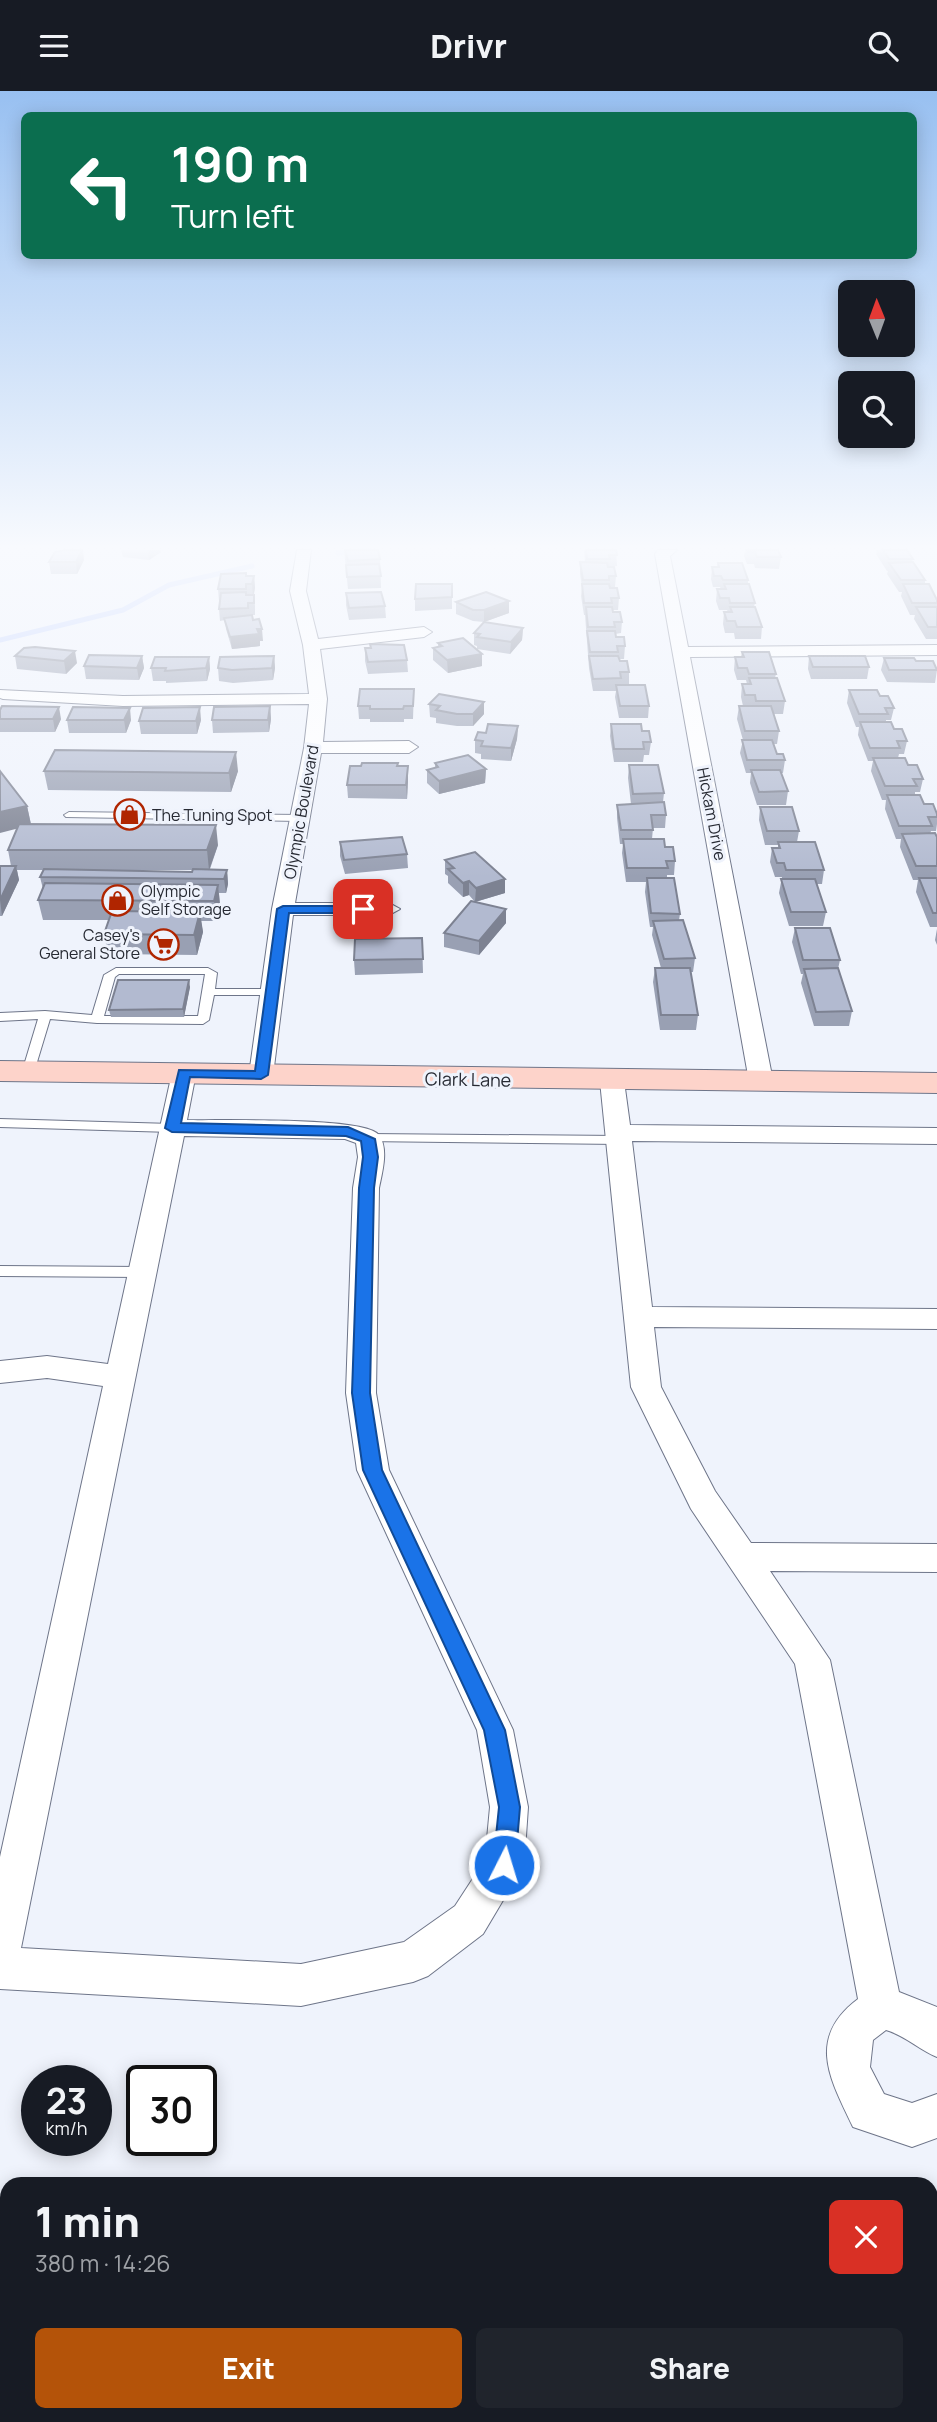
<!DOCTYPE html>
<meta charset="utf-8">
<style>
:root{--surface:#171b24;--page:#20242c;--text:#f1f3f6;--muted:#9ea1a6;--accent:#b45309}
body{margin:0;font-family:Manrope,sans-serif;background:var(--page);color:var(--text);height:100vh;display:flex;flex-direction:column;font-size:26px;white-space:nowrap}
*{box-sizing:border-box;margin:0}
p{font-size:23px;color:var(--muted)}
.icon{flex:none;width:38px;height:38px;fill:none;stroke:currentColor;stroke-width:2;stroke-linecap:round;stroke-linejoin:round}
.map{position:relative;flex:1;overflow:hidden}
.side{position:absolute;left:0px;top:2086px;width:938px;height:245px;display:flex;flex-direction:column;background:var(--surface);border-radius:21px 21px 0 0;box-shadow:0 4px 18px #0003}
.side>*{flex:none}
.top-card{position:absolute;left:21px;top:21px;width:896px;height:147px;border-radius:10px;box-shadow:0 4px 18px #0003;background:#0b6e4f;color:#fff;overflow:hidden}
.needle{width:46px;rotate:359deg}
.tools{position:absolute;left:838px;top:189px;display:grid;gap:14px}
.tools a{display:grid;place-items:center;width:77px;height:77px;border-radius:10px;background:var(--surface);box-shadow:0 4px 18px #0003;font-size:35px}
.speed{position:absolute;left:21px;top:1974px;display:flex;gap:14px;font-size:35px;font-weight:700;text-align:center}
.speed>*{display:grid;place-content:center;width:91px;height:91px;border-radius:50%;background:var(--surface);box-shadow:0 4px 18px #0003;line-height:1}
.speed small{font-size:18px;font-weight:400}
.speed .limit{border:4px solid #111;border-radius:10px;background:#fff;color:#111}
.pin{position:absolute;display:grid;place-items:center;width:60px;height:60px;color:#fff;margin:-30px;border-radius:14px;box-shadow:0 4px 10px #0006}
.me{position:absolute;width:77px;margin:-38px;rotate:5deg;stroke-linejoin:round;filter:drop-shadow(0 0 5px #0008)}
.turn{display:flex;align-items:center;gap:24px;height:147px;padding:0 35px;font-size:32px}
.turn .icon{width:91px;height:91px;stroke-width:2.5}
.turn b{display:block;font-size:49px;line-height:60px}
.round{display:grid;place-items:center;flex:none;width:74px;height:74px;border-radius:10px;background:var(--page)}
.headline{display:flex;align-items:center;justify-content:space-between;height:119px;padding:0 35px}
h1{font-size:42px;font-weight:800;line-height:52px}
.cta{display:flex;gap:14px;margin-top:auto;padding:14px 35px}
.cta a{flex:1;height:80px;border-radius:10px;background:var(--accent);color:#fff;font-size:28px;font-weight:800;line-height:80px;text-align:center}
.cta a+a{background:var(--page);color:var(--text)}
header{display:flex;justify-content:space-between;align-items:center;height:91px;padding:0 35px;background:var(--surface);font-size:32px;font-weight:800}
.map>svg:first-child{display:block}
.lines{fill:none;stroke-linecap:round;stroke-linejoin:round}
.stream{stroke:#c1d1fe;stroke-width:5}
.lane-casing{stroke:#6e7589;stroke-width:2}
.street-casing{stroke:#6e7589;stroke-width:2}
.secondary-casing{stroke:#6e7589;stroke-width:2}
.lane{fill:#fff;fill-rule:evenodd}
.street{fill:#fff;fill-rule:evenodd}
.secondary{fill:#fdd3ca;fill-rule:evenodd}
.wall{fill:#99a0b3;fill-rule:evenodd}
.shaded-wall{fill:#7d8292}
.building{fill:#b2bad0;stroke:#7d8292;stroke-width:2}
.route{fill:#1a73e8;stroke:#114b97;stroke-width:2}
.labels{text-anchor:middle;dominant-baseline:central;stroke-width:6;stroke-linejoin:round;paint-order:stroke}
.far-street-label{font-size:16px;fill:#272a33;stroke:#eff3fc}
.far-poi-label{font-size:16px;fill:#272a33;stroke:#eff3fc;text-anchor:start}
.street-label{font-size:18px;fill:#272a33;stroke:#eff3fc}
</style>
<header><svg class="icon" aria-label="menu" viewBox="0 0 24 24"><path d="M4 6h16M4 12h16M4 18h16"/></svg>Drivr<svg class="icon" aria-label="search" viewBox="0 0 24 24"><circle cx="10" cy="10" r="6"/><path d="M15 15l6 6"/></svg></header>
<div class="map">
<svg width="937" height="2331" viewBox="0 0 937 2331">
<rect width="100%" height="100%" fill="#eff3fc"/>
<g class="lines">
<g class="stream">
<polyline points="338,462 369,459"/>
<polyline points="0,549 123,519 169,494 252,475"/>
</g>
<defs>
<g id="lane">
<polygon points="69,721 300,724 305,727 300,730 66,726 64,724"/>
<path d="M116,877H208L217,882L215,898H273L279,901L273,904H214L209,929L203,933L97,932L50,928L34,981L32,984H24L22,981L38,928L0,930V922L45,920L92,924L104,884ZM119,883H205L198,925H104L115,886Z"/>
<polygon points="0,1028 172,1033 178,1037 172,1041 0,1036"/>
<polygon points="368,1043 620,1045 626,1049 620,1053 363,1050 362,1047"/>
<polygon points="0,1175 142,1176 149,1181 142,1186 0,1185"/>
</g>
<g id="street">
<polygon points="297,459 311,459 306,500 318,548 424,536 432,541 424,546 320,558 327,608 323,651 409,650 418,656 409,662 321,662 295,812 389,812 400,818 389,824 293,824 273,984 270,989 252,989 249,984 272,818 304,657 309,613 123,615 3,608 0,607 0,599 123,605 309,603 303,554 290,500"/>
<polygon points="677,459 670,465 688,556 937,554 937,564 690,566 773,990 770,995 752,995 749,990 655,463 658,459"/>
<path d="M184,975L193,977L196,982L187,1029C217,1030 365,1025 379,1044C389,1058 382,1082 379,1097L376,1302L389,1379L513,1639L528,1716L524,1774L483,1843L428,1885L413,1891L301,1915L0,1898V1766L103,1295L47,1287L0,1292V1270L47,1265L108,1273L172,982L175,977ZM184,1045L345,1048L356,1052L358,1066L353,1097L346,1302L357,1379L477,1639L490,1716L485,1769L455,1815L404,1851L301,1873L21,1857Z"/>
<path d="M612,983L621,985L624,990L630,1034L937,1037V1053L632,1050L652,1216L937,1218V1238L654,1236L661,1296L715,1400L751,1452L937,1453V1481L770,1480L830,1569L899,1901L937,1916V1966C918,1958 906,1945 886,1939L873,1949L870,1976L884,2003L912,2012L937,2003V2047L912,2056L853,2036C830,1988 806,1947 858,1908L795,1573L691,1418L631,1296L600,990L603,985Z"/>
</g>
<polygon id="secondary" points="0,970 937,982 937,1002 0,990"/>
</defs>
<use href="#lane" class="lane-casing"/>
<use href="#street" class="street-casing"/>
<use href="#secondary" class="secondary-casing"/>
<use href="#lane" class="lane"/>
<use href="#street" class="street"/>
<use href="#secondary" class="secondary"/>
</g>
<g class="wall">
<polygon points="121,459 160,459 161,461 149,469 123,466"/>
<polygon points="344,459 380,468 381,497 348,498"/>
<polygon points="584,459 616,459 617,475 609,476 616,485 615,496 610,496 619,507 618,519 613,519 613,521 622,531 621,542 615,543 616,546 625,555 624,568 619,568 620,570 629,581 629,594 649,615 648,627 619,627 615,606 616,600 593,600 589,577 585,524 584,524 581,505 582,496 580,483 580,471 585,471"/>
<polygon points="745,459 778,459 781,466 779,478 755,477 754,473 747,473 744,465"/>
<polygon points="877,459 907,459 913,468 912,471 925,489 925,493 937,509 937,548 926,548 914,528 915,524 910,524 901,505 902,501 899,501 887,483 888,480 887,480 876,463"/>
<polygon points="84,469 77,483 51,483 49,471"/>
<polygon points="718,472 748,489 748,493 755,512 754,516 762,536 761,548 735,548 734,542 725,542 723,533 724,521 728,521 727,519 719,519 716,510 717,498 721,498 720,496 713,496 711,488 712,476 717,476"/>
<polygon points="247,485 254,485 255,497 254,504 255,515 255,524 249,524 263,550 260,550 260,555 232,558 226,538 225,529 220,530 219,518 220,510 219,510 218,498"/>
<polygon points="452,493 452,518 415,520 415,508"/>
<polygon points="346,502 385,515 386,527 349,529 346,514"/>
<polygon points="456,511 509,522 484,531 473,530 456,523"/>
<polygon points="523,537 522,549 510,563 477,558 477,555 474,554 474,542"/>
<polygon points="438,552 482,563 482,575 448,582 433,569 433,557 438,556"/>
<polygon points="370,553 407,569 408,581 368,583 365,570 365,557 370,557"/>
<polygon points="24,557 77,572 66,583 17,578 15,565"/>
<polygon points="742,561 776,583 775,587 785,610 783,623 774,623 779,640 777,653 774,653 777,663 785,669 783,682 781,682 788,700 786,714 757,714 750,692 751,682 746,682 740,662 743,649 737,628 739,615 743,615 741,606 742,593 747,593 746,589 737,589 734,579 735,566 741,566"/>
<polygon points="142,565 144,577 139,589 86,588 84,575"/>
<polygon points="274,565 275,577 273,589 233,592 219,590 218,577"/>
<polygon points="809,565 869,576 867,588 811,588 808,578"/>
<polygon points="209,566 210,578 207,590 166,592 166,590 153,590 151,577"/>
<polygon points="884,567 916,570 937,579 935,592 887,591 881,579"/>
<polygon points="414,598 413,628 404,628 404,631 370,631 370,628 359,628 358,615"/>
<polygon points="849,599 880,605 894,617 891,629 886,629 886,631 907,650 904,663 899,663 898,667 923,688 920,701 915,701 915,704 924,713 937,723 937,733 936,740 931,740 930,743 937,746 937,836 930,836 916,801 918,789 913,789 900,756 901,748 896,748 885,718 886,709 882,709 871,680 873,670 868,670 858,644 859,636 856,636 847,612"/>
<polygon points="429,613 484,623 473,635 457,635 436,632 436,627 430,626"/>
<polygon points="270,615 271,628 269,641 213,642 212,629"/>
<polygon points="0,619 61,628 55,641 0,641"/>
<polygon points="67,629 131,629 126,642 69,642"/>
<polygon points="201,629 197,643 141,643 139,630"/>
<polygon points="611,633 642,640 651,651 649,664 644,664 643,671 614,671 610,645"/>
<polygon points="518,635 517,648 511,670 481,668 481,663 475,662 475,649 486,642"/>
<polygon points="435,672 486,678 485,692 439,703 427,692 427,679 435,677"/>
<polygon points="629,674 664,702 663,711 666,724 665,737 653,737 652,748 665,756 675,770 674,784 667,784 667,787 680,823 679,829 695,867 693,881 690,881 698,924 696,939 660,939 653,891 655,877 661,877 652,844 653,836 650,836 645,801 646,791 626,791 622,762 623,753 620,753 617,727 617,714 631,713 628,687"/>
<polygon points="398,675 408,688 407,708 348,707 347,694"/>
<polygon points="44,680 238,680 231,701 48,699"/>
<path d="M27,715L31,733L218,754L210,778L227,779L228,793L226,802H219L220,814L216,830H201L203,841L197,864L108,863L104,843L109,829H43L38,809L43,798L40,786L43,779H17L19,789L2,825H0V775H11L8,759ZM92,779H193L192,781Z"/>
<polygon points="760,716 799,740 797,751 824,779 822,793 817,793 826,821 823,835 789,835 779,802 782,786 775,786 770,771 772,757 778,757 778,754 765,754 759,729"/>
<polygon points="340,751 407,763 408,777 345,783 340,765"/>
<polygon points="445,769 505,788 505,802 475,811 469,804 463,806 448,792 448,785 445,783"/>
<polygon points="506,818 506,832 479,864 444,856 444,842"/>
<polygon points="795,837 840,869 838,878 852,920 849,935 814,935 801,892 803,883 801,883 792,851"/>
<polygon points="937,838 937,854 935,849"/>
<polygon points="422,847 423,882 355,884 354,869"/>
<polygon points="190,896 184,926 111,926 109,919"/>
</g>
<g class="shaded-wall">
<polygon points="82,459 83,459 84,469 77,483 76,471"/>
<polygon points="148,459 160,459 161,461 149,469"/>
<polygon points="254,485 255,497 253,505 252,493"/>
<polygon points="509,510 509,522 484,531 484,519"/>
<polygon points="523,537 522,549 510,563 511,551"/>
<polygon points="257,538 262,538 263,550 260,550 260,555 232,558 230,546"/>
<polygon points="75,560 77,572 66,583 64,570"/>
<polygon points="482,563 482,575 448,582 447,569"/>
<polygon points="142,565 144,577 139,589 137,577"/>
<polygon points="274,565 275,577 273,589 272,577"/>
<polygon points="209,566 210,578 207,590 206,577"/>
<polygon points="484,611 484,623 473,635 473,623"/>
<polygon points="270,615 271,628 269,641 268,629"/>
<polygon points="59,616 61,628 55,641 53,628"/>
<polygon points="200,616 201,629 197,643 196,630"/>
<polygon points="130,617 131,629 126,642 124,629"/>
<polygon points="518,635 517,648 511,670 511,657"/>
<polygon points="236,661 238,680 231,701 229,682"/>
<polygon points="408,675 408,688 407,708 406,694"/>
<polygon points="486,678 485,692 439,703 439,690"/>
<polygon points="27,715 31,734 0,742 0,721"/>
<polygon points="216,734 218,754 209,779 207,759"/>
<polygon points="16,775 19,789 2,825 0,809"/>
<polygon points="227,779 228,793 226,802 224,788"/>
<polygon points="505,788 505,802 475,811 476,797"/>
<polygon points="469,790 469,804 463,806 463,792"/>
<polygon points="218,794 220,814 216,830 214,810"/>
<polygon points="506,818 506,832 479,864 479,850"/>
<polygon points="200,821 203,841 197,864 194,844"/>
<polygon points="189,889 190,896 184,926 183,918"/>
</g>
<g class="building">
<polygon points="66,459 82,459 76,471 49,471 55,461"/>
<polygon points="345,459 378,459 380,468 348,470"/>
<polygon points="586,459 616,459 617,464 609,464 610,468 587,468"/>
<polygon points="747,459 778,459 781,466 757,466 755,461 748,461"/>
<polygon points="883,459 907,459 913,468 889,468"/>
<polygon points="580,471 607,472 608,476 614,476 616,485 609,485 609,489 583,489"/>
<polygon points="913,471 925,489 901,489 889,472"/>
<polygon points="718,472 742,472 748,489 723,489 721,485 714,485 712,476 719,476"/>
<polygon points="379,473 381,485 347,486 346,474"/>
<polygon points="246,482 246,485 254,485 252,493 246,493 246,498 218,498 221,483"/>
<polygon points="416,493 452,493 452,506 415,508"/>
<polygon points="582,493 609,493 610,497 617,497 619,507 611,507 612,512 584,512"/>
<polygon points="724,493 749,493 755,512 730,512 729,507 720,507 717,498 726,498"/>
<polygon points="903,493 929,493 937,509 937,512 912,512"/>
<polygon points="246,501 246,504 254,504 254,512 248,512 248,517 219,518 221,502"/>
<polygon points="381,501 385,515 349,517 346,502"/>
<polygon points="486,501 509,510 484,519 473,519 456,511"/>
<polygon points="586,516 612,516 613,521 620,521 622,531 614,531 615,536 588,536"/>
<polygon points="730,516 755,516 762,536 737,536 735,530 727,530 724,521 732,521"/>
<polygon points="916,516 937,516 937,536 928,536"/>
<polygon points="252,524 253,529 259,528 262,538 257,538 259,543 230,546 224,527"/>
<polygon points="484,531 523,537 511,551 477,546 480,543 474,542"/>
<polygon points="587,540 615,540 616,546 624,546 625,555 617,555 618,561 590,561"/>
<polygon points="463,547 482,563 447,569 433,557 442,555 438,552"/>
<polygon points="370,553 404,554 407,569 368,571 365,557 371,557"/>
<polygon points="35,556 75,560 64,570 15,565 24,557"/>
<polygon points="742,561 769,561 776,583 749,583 747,577 738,577 735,566 744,566"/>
<polygon points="89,564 142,565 137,577 84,575"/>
<polygon points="274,565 272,577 232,579 218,577 220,566"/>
<polygon points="589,565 618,565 620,570 627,570 629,581 620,581 621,587 593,588"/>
<polygon points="809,565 865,565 869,576 813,576"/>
<polygon points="155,566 209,566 206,577 165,580 166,577 151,577"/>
<polygon points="884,567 914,567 916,570 933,570 937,579 889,579"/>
<polygon points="749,587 777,587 785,610 756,610 755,604 745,604 742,593 751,593"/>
<polygon points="616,594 645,594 649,615 620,615"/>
<polygon points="360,598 414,598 413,615 404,615 403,618 370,618 370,615 358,615"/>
<polygon points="849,599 877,599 880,605 888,605 894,617 885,617 888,623 859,623"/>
<polygon points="439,603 484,611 473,623 457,623 436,619 440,615 429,613"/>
<polygon points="2,615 59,616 53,628 0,628 0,619"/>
<polygon points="270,615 268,629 212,629 214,616"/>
<polygon points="739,615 771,615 779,640 745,640"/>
<polygon points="73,616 130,617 124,629 67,629"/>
<polygon points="200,616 196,630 139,630 143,617"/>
<polygon points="860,631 891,631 894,638 902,638 907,650 897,650 900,657 870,657"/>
<polygon points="488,633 518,635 511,657 481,655 483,650 475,649 478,641 486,642"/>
<polygon points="611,633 641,633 642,640 649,640 651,651 643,651 644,658 614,658"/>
<polygon points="742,649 772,649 777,663 783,663 785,669 747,669"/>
<polygon points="55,659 236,661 229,682 44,680"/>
<polygon points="468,664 486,678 439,690 427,679 438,676 435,672"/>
<polygon points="873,667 905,667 908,674 917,674 923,688 913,688 917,695 885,695"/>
<polygon points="362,672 398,672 397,675 408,675 406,694 347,694 350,675 361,675"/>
<polygon points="629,674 658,674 664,702 633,703"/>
<polygon points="751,679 780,679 788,700 759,701"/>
<polygon points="0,680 27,715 0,721"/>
<polygon points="887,704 920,704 924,713 933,713 937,723 937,726 928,726 932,735 899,735"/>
<polygon points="664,711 666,724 651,724 653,739 621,739 617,714"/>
<polygon points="760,716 792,716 799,740 767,740"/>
<polygon points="19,733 216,734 207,759 8,759"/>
<polygon points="935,742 937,746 937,775 916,775 902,743"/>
<polygon points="402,746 407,763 344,769 340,751"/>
<polygon points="623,748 664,748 665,756 673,756 675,770 666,770 668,777 627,777"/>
<polygon points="778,751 815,751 824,779 786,779 784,772 777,772 772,757 780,757"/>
<polygon points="475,761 505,788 476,797 469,790 463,792 448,778 454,777 445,769"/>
<polygon points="0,775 16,775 0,809"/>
<polygon points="44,778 192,781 193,778 227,779 224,788 40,786"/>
<polygon points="647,787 674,787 680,823 651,822"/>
<polygon points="919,787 937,787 937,822 933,822"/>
<polygon points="781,788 815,788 826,821 791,821"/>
<polygon points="45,792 218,794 214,810 38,809"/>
<polygon points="471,810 506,818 479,850 444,842"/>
<polygon points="112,820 200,821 194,844 104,843"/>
<polygon points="683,829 695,867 664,868 653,830"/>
<polygon points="795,837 830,837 840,869 803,869"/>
<polygon points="422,847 423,868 354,869 355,848"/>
<polygon points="655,877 690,877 698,924 661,924"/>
<polygon points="838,877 852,920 816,921 804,878"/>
<polygon points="118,889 189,889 183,918 109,919"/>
</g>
<linearGradient id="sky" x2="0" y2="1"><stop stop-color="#98c0f1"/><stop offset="0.58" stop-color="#f8fafe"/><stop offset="1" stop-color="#f8fafe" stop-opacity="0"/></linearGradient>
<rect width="937" height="786" fill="url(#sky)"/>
<polygon class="route" points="283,815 363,815 369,818 363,822 289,822 268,984 261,988 190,986 181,1032 348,1036 375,1048 378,1066 374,1097 370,1302 382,1379 505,1639 520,1716 515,1774 512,1782 504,1785 496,1782 493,1774 499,1716 484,1639 363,1379 352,1302 359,1097 363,1066 361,1050 346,1045 172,1041 165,1037 179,979 255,980 277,818"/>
<defs>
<symbol id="shop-ring" viewBox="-11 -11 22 22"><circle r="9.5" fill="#eff3fc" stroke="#b02500" stroke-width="1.5"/><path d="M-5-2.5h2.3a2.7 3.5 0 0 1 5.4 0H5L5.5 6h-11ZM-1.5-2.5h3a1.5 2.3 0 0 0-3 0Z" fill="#b02500"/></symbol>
<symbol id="supermarket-ring" viewBox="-11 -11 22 22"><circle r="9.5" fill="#eff3fc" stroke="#b02500" stroke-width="1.5"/><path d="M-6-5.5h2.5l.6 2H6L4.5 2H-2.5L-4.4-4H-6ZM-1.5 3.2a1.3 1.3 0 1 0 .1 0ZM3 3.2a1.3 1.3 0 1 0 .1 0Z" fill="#b02500"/></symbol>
</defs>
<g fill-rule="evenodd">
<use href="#shop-ring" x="112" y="706" width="35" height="35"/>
<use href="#shop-ring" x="100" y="792" width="35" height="35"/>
<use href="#supermarket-ring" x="146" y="836" width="35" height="35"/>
</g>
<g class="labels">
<g class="far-street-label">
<text transform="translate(301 721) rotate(-80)">Olympic Boulevard</text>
<text transform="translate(712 723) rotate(79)">Hickam Drive</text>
</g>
<g class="far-poi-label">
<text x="152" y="724">The Tuning Spot</text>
<text x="141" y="800">Olympic<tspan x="141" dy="18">Self Storage</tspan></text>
<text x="140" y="844" text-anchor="end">Casey's<tspan x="140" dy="18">General Store</tspan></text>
</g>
<g class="street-label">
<text transform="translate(468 988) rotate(1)">Clark Lane</text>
</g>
</g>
</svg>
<div class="tools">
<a><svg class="needle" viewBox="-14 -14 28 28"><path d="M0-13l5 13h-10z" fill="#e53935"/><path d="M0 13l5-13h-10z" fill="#9ea1a6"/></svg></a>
<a><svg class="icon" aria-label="search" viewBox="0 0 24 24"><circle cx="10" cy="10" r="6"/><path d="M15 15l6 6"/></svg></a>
</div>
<div class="speed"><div>23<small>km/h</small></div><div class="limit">30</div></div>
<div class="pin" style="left:363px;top:818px;background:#d93025"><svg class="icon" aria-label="arrive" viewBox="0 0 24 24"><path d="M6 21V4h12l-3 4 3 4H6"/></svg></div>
<svg class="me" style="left:504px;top:1774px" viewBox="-20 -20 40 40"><circle r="17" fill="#1a73e8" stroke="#fff" stroke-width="3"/><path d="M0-11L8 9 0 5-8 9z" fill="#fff"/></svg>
<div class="top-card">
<div class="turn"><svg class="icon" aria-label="left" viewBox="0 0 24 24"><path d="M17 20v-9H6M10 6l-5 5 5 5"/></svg><div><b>190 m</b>Turn left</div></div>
</div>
<section class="side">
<div class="headline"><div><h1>1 min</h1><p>380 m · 14:26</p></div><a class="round" style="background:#d93025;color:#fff"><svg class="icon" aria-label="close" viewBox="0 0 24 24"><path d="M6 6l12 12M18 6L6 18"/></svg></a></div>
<div class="cta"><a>Exit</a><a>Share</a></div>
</section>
</div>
